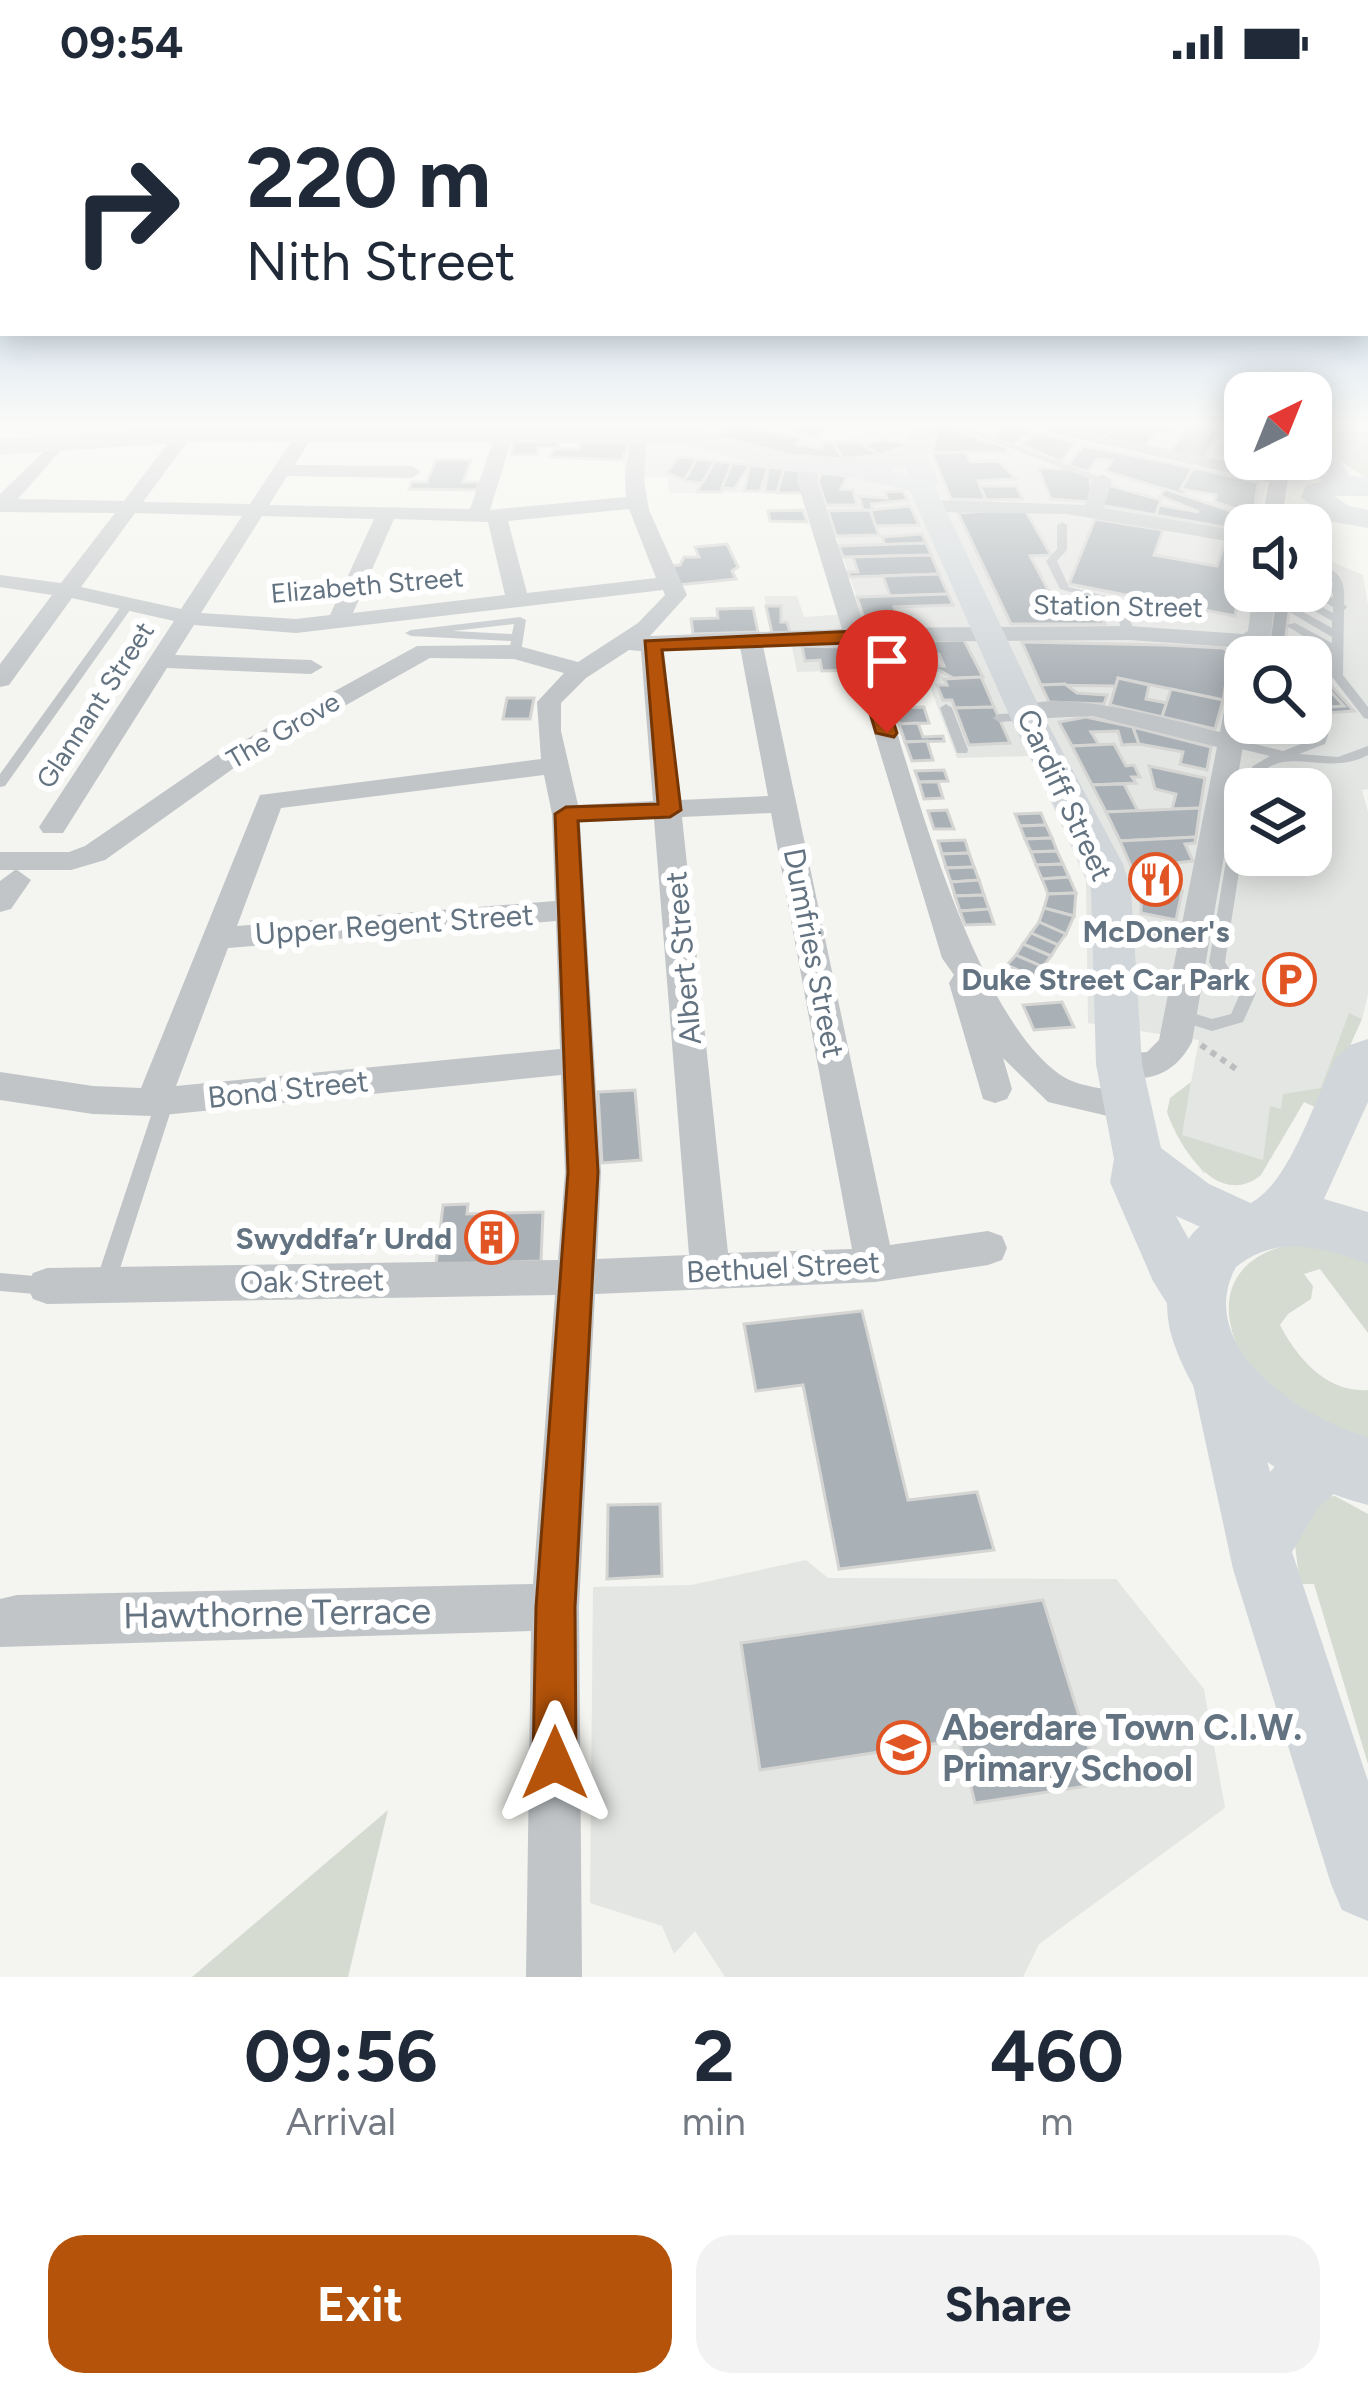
<!DOCTYPE html>
<meta charset="utf-8">
<style>
:root{--surface:#fff;--page:#f2f2f3;--text:#1f2937;--muted:#747a83;--accent:#b45309}
body{margin:0;font-family:Figtree,sans-serif;background:var(--page);color:var(--text);height:100vh;display:flex;flex-direction:column;font-size:45px;white-space:nowrap}
*{box-sizing:border-box;margin:0}
p{font-size:39px;color:var(--muted)}
.icon{flex:none;width:66px;height:66px;fill:none;stroke:currentColor;stroke-width:2;stroke-linecap:round;stroke-linejoin:round}
.map{position:relative;height:1893px;overflow:hidden}
.drawer{display:flex;flex-direction:column;background:var(--surface);flex:1}
.drawer>*{flex:none}
.banner{position:absolute;left:0px;top:0px;width:1368px;height:252px;box-shadow:0 6px 30px #0003;background:#fff;color:var(--text);overflow:hidden}
.needle{width:78px;rotate:43deg}
.tools{position:absolute;left:1224px;top:288px;display:grid;gap:24px}
.tools a{display:grid;place-items:center;width:108px;height:108px;border-radius:24px;background:var(--surface);box-shadow:0 6px 30px #0003;font-size:60px}
.pin{position:absolute;display:grid;place-items:center;width:102px;height:102px;color:#fff;margin:-123px -51px;border-radius:50% 50% 50% 0;rotate:-45deg;box-shadow:0 0 12px #0007}
.pin .icon{rotate:45deg}
.me{position:absolute;width:132px;margin:-66px;rotate:0deg;stroke-linejoin:round;filter:drop-shadow(0 0 9px #0008)}
.turn{display:flex;align-items:center;gap:42px;height:252px;padding:0 48px;font-size:54px}
.turn .icon{width:156px;height:156px;stroke-width:2.5}
.turn b{display:block;font-size:84px;line-height:102px}
.eta{display:flex;justify-content:space-evenly;align-items:center;height:204px;text-align:center}
.eta b{font-size:72px;font-weight:700;line-height:84px}
.cta{display:flex;gap:24px;margin-top:auto;padding:24px 48px}
.cta a{flex:1;height:138px;border-radius:36px;background:var(--accent);color:#fff;font-size:48px;font-weight:700;line-height:138px;text-align:center}
.cta a+a{background:var(--page);color:var(--text)}
.status{display:flex;justify-content:space-between;align-items:center;height:84px;padding:0 60px;background:var(--surface);direction:ltr}
.status svg{height:33px;fill:currentColor}
.map>svg:first-child{display:block}
.built{fill:#e4e6e4;fill-rule:evenodd}
.green{fill:#d5dbd1}
.building{fill:#aab1b6;stroke:#d5d5d3;stroke-width:3}
.lines{fill:none;stroke-linecap:round;stroke-linejoin:round}
.path-far1{stroke:#bbbdbf;stroke-width:3;stroke-dasharray:3 3;stroke-linecap:butt}
.path{stroke:#bbbdbf;stroke-width:6;stroke-dasharray:6 6;stroke-linecap:butt}
.lane{fill:#c1c5c8;fill-rule:evenodd}
.street{fill:#c1c5c8;fill-rule:evenodd}
.secondary{fill:#d1d6da;fill-rule:evenodd}
.primary{fill:#d1d6da;fill-rule:evenodd}
.route{fill:#b45309;stroke:#753606;stroke-width:3}
.labels{text-anchor:middle;dominant-baseline:central;stroke-width:12;stroke-linejoin:round;paint-order:stroke}
.far-street-label{font-size:27px;fill:#637381;stroke:#fff}
.street-label{font-size:30px;fill:#637381;stroke:#fff}
.poi-label{font-size:30px;font-weight:bold;fill:#637381;stroke:#fff;text-anchor:end}
.near-street-label{font-size:36px;fill:#637381;stroke:#fff}
.near-poi-label{font-size:36px;font-weight:bold;fill:#637381;stroke:#fff;text-anchor:start}
</style>
<div class="status"><b>09:54</b><svg viewBox="0 0 49 12"><path d="M0 12V9h3v3zM5 12V6h3v6zM10 12V3h3v9zM15 12V0h3v12zM26 1h20v11H26zM47 4h2v5h-2z"/></svg></div>
<div class="map">
<svg width="1368" height="1893" viewBox="0 0 1368 1893">
<rect width="100%" height="100%" fill="#f4f4f0"/>
<g class="built">
<path d="M486,341H754L834,357L861,352L862,341H1137L1245,365V375H1272L1256,441H1245V507H1311V469L1363,491L1368,521V705L1362,706L1368,728V910L1362,935L1349,930L1324,1010L1297,1015L1265,1082L1203,1089L1181,1051L1199,956L1088,939L1086,796L1030,672L957,674L924,587L912,588L909,582L934,581L931,573L850,577L852,586L797,588L792,563L772,549L764,512H797L804,533L862,529L821,408L669,409L667,393H626L622,376L549,373L554,365H579L585,353L486,347ZM1245,573H1311V639H1245ZM1245,705H1311V771H1245Z"/>
<polygon points="806,1476 828,1494 1116,1495 1204,1605 1225,1724 1039,1860 1023,1893 725,1893 695,1847 674,1870 662,1842 590,1819 593,1503 691,1501"/>
</g>
<g class="green">
<polygon points="1320,345 1368,347 1368,395 1336,374"/>
<path d="M1349,929L1362,935L1321,1026L1304,1018L1261,1091C1218,1126 1179,1063 1167,1028L1170,1014L1191,998L1182,1051L1263,1076L1270,1022L1281,1025L1283,1010L1321,1004Z"/>
<path d="M1294,1160L1317,1161L1368,1177V1249L1320,1185L1304,1190L1313,1202L1311,1215L1288,1230L1280,1241C1297,1274 1327,1309 1368,1306V1361C1331,1352 1276,1315 1250,1287C1244,1280 1241,1270 1237,1261C1215,1209 1238,1170 1294,1160Z"/>
<polygon points="1335,1412 1368,1430 1368,1680 1314,1500 1300,1500 1294,1454 1314,1414"/>
<polygon points="388,1726 348,1893 192,1893"/>
</g>
<g class="building">
<polygon points="735,341 801,354 797,361 822,364 823,358 833,358 843,375 790,371 716,352"/>
<polygon points="775,341 841,341 814,352"/>
<polygon points="938,341 985,355 982,356 1007,363 1007,368 932,369"/>
<polygon points="991,341 1006,341 1035,348 1013,361 991,352 1002,346"/>
<polygon points="1052,341 1119,341 1101,355"/>
<polygon points="1119,341 1178,341 1171,348 1158,346 1144,365 1101,355"/>
<polygon points="1188,341 1219,347 1203,377 1169,370"/>
<polygon points="1035,348 1072,358 1075,360 1061,378 1021,361"/>
<polygon points="585,353 630,355 622,376 549,373 554,365 579,365"/>
<polygon points="515,355 559,355 558,363 538,363 536,371 511,371"/>
<polygon points="884,356 910,360 879,371 863,360"/>
<polygon points="833,358 859,358 879,371 843,375"/>
<polygon points="1083,362 1157,376 1193,384 1181,405 1186,407 1183,411 1105,387 1112,377 1097,375 1088,388 1068,381"/>
<polygon points="966,368 970,378 998,377 1016,395 978,397 986,416 951,415 932,369"/>
<polygon points="678,373 697,375 684,396 667,389"/>
<polygon points="697,375 715,377 702,399 684,397"/>
<polygon points="436,376 471,376 463,398 480,398 477,406 409,405 412,398 427,398"/>
<polygon points="715,377 732,379 721,408 697,408"/>
<polygon points="732,379 750,381 734,405 722,404"/>
<polygon points="750,381 768,383 760,407 744,407"/>
<polygon points="768,383 784,385 777,408 765,408"/>
<polygon points="1038,384 1069,385 1090,393 1092,418 1051,415"/>
<polygon points="1193,384 1258,398 1254,431 1215,418 1216,411 1181,405"/>
<polygon points="784,385 799,387 802,409 777,409"/>
<polygon points="822,389 847,392 841,405 853,406 857,421 826,421 818,397"/>
<polygon points="1108,401 1161,416 1156,431 1100,421"/>
<polygon points="980,402 1016,402 1023,415 986,416"/>
<polygon points="1165,405 1240,430 1239,435 1252,441 1245,441 1245,447 1156,431 1159,421 1199,428 1160,412"/>
<polygon points="903,407 908,416 871,420 873,426 863,426 859,412 887,414 885,408"/>
<polygon points="910,422 919,441 875,442 870,426"/>
<polygon points="1024,424 1051,471 1030,472 1053,515 1090,514 1105,540 1011,540 958,429"/>
<polygon points="803,426 807,438 770,437 768,427"/>
<polygon points="870,426 879,451 836,452 828,427"/>
<polygon points="1095,435 1163,446 1154,471 1217,482 1225,458 1245,461 1235,532 1069,500"/>
<polygon points="922,450 926,459 885,461 882,453"/>
<polygon points="926,459 931,471 843,473 839,462"/>
<polygon points="727,460 738,483 732,487 736,495 678,501 668,482 680,481 684,473 699,473 695,463"/>
<polygon points="931,471 939,490 850,493 848,488 858,488 853,473"/>
<polygon points="939,490 948,510 890,512 883,492"/>
<polygon points="1276,507 1292,507 1283,573 1267,573"/>
<polygon points="948,510 953,521 894,523 897,533 911,532 915,543 867,544 857,513"/>
<polygon points="766,522 781,522 781,538 787,538 790,548 772,549"/>
<polygon points="753,524 758,548 693,550 691,535 718,534 717,525"/>
<polygon points="964,556 983,593 953,594 939,586 916,587 915,582 944,582 939,570 930,571 925,557"/>
<polygon points="925,557 932,573 911,574 904,558"/>
<polygon points="1022,558 1163,561 1223,564 1231,569 1223,616 1118,594 1116,602 1041,601"/>
<polygon points="802,562 844,563 852,586 822,587 820,576 805,577"/>
<polygon points="981,593 994,623 955,624 952,616 943,616 937,601 947,601 944,595"/>
<polygon points="1118,594 1149,601 1146,615 1167,619 1162,633 1110,621"/>
<polygon points="1311,594 1324,594 1354,627 1327,629 1311,611"/>
<polygon points="1322,598 1344,622 1330,623 1311,602"/>
<polygon points="1065,600 1077,609 1107,611 1104,620 1049,618 1041,601"/>
<polygon points="1171,605 1223,616 1215,645 1162,633"/>
<polygon points="507,614 534,614 530,635 503,635"/>
<polygon points="924,623 929,639 899,640 893,624"/>
<polygon points="994,623 1010,659 969,661 955,624"/>
<polygon points="1086,633 1133,643 1139,660 1122,661 1118,647 1091,648 1099,661 1072,662 1059,638"/>
<polygon points="918,639 923,653 943,652 944,657 905,658 899,640"/>
<polygon points="1133,643 1211,663 1207,686 1180,680 1183,668 1139,660"/>
<polygon points="927,657 933,676 912,677 905,658"/>
<polygon points="1114,660 1126,682 1134,681 1140,693 1132,693 1136,699 1092,701 1072,662"/>
<polygon points="1149,682 1205,694 1200,724 1172,725 1176,710 1155,705"/>
<polygon points="944,686 948,697 919,698 915,687"/>
<polygon points="919,698 938,698 943,714 924,715"/>
<polygon points="1124,700 1138,727 1106,728 1092,701"/>
<polygon points="1200,724 1196,753 1120,757 1106,728"/>
<polygon points="947,726 954,745 934,745 928,727"/>
<polygon points="1041,729 1046,741 1020,742 1015,730"/>
<polygon points="1046,741 1052,754 1025,755 1020,742"/>
<polygon points="1196,753 1195,759 1185,760 1193,777 1168,780 1182,807 1141,805 1120,757"/>
<polygon points="1052,754 1057,767 1031,768 1025,755"/>
<polygon points="965,756 969,769 942,770 938,757"/>
<polygon points="1057,767 1063,780 1036,781 1031,768"/>
<polygon points="969,769 974,783 946,784 942,770"/>
<polygon points="1063,780 1069,793 1042,795 1036,781"/>
<polygon points="974,783 979,796 951,798 946,784"/>
<polygon points="1069,793 1076,809 1048,810 1042,795"/>
<polygon points="979,796 984,811 955,812 951,798"/>
<polygon points="1141,805 1182,807 1176,836 1141,829"/>
<polygon points="1076,809 1074,832 1044,824 1048,810"/>
<polygon points="984,811 989,825 960,827 955,812"/>
<polygon points="1044,824 1074,832 1066,850 1039,838"/>
<polygon points="989,825 994,840 965,841 960,827"/>
<polygon points="1039,838 1066,850 1058,861 1031,849"/>
<polygon points="1031,849 1058,861 1051,872 1023,860"/>
<polygon points="1023,860 1051,872 1043,883 1016,871"/>
<polygon points="1016,871 1043,883 1036,894 1007,881"/>
<polygon points="1062,918 1074,943 1034,946 1023,921"/>
<polygon points="635,1006 641,1076 602,1079 598,1008"/>
<polygon points="468,1120 467,1130 543,1128 541,1177 436,1181 443,1121"/>
<polygon points="862,1227 908,1416 977,1408 994,1466 839,1485 803,1301 756,1307 744,1240"/>
<polygon points="660,1420 662,1492 607,1495 608,1421"/>
<polygon points="1043,1516 1100,1700 975,1719 959,1656 760,1686 741,1559"/>
</g>
<g class="lines">
<polyline class="path-far1" points="1311,450 1330,454"/>
<polyline class="path" points="1201,961 1239,987"/>
<g class="lane">
<polygon points="950,341 962,341 1107,396 1099,398"/>
<polygon points="1062,438 1067,441 1067,466 1057,477 1069,503 1122,516 1135,549 1133,551 1123,549 1113,520 1060,505 1046,477 1057,465 1057,441"/>
<path d="M1311,476C1338,486 1346,493 1344,520L1347,523L1344,526L1343,591L1368,623V635L1364,634L1333,594L1311,582V573L1314,574L1284,556L1294,554L1326,571V577H1320L1331,583L1332,569L1285,541L1295,539L1332,559V553L1286,526L1296,524L1332,544V537L1288,512L1298,510L1333,529V523L1306,507L1315,505L1333,514V509L1311,497V490L1334,501L1325,489L1311,483Z"/>
<polygon points="125,517 135,519 5,702 0,703 0,690"/>
<path d="M520,533L526,536L521,568L515,572L509,568L511,557L411,552L405,549L411,546ZM514,540L512,550L453,547Z"/>
<polygon points="946,620 952,624 968,666 967,669 957,669 956,666 940,624"/>
<path d="M1311,620L1317,624L1329,648L1325,660L1299,670L1338,673L1368,662V671C1322,696 1275,652 1252,705H1245V749L1225,878L1236,897L1254,905L1256,909L1243,938L1212,947L1174,935L1172,931L1174,927L1180,925L1212,935L1231,930L1239,912L1224,905L1209,878L1238,705L1253,682L1270,672L1225,661L1224,658L1230,654L1283,667L1314,655L1317,648L1311,637Z"/>
<polygon points="1027,629 1033,633 1031,636 999,638 993,634 999,630"/>
<polygon points="165,1010 171,1012 174,1017 115,1200 112,1206 105,1209 98,1206 95,1200 156,1017 159,1012"/>
<polygon points="0,1189 46,1193 53,1196 56,1202 53,1208 46,1211 0,1207"/>
</g>
<g class="street">
<polygon points="1019,341 1052,341 1272,387 1275,375 1291,375 1281,441 1261,441 1269,398"/>
<path d="M306,343L315,348L295,381L412,382L421,388L412,394L287,392L269,421L470,425L495,351L504,346L513,351L490,426L626,413L625,390L632,349L647,345L644,396L649,426L687,511L650,552L842,545L797,397L801,380L810,374L819,380L817,397L865,544L1129,542L1243,550L1248,547L1253,507H1275L1271,551L1246,564L1129,556L869,558C906,668 967,923 1059,990C1082,1006 1111,1003 1137,1012L1142,1022L1137,1032L1125,1036L1048,1018L1003,974L1012,1005L1007,1015L995,1019L983,1015L949,899L954,891L942,874L847,559L763,562L890,1161L988,1147L1002,1152L1007,1164L1002,1176L988,1181L875,1198L595,1210L579,1523L582,1893H526L531,1547L0,1563V1515L17,1511L533,1500L555,1211L47,1220L33,1215L27,1202L33,1189L47,1184L558,1176L565,1088L561,991L153,1032L93,1030L0,1016V988L93,1002L141,1004L260,711L541,675L537,618L564,589L514,575L430,574L234,684L105,776L71,786H17L31,796L11,825L0,828V797L15,786H0V768H69L85,762L216,672L417,562L515,561L578,578L638,539L665,511L663,506L296,549L194,541L175,571L311,576L323,583L311,590L167,584L63,749H43L39,743L174,537L72,514L9,601L0,603V580L52,511L0,503V491L61,499L115,429L0,428V410L59,353L68,358L18,415L124,417L177,347L183,346L192,351L143,418L250,420L300,344ZM629,425L656,494L527,509L508,437ZM135,429L242,432L181,525L81,503ZM262,432L374,435L330,531L296,535L201,529ZM394,435L488,438L505,511L353,529ZM740,563L768,712L680,716L664,566ZM629,566L641,567L653,717L578,721L561,647V619L586,594ZM544,691L552,730L555,817L237,842L281,724ZM771,729L852,1165L728,1169L682,733ZM654,735L689,1171L597,1175L601,1088L580,738ZM556,837L560,965L176,1002L228,864Z"/>
<polygon points="1102,390 1112,396 1104,424 1245,448 1245,460 1066,430 932,428 922,422 932,416 1085,421 1092,396"/>
<path d="M1245,575L1247,639L1192,958C1173,993 1145,1001 1107,989L1102,980L1107,971L1147,968L1159,956L1217,663L1092,632L1026,635L1014,628C1047,598 1177,638 1220,648L1233,582Z"/>
</g>
<g class="secondary">
<polygon points="915,364 928,372 938,398 935,403 1044,633 1123,780 1131,806 1142,980 1161,1064 1209,1100 1268,1127 1276,1143 1268,1159 1250,1165 1176,1132 1224,1219 1216,1237 1197,1244 1178,1237 1153,1197 1110,1098 1114,1075 1096,980 1091,806 1083,780 1010,633 910,407 825,387 821,382 834,374 909,391 902,372"/>
<polygon points="1219,1264 1239,1272 1270,1388 1292,1364 1326,1347 1347,1356 1356,1377 1347,1398 1317,1425 1292,1468 1368,1697 1368,1837 1342,1826 1331,1800 1233,1485 1191,1291 1199,1272"/>
</g>
<g class="primary">
<path d="M206,341H691C757,371 831,381 903,366L912,341H939L925,378L885,387L822,390L757,381L688,360L207,357L0,371V355Z"/>
<polygon points="1311,346 1321,348 1350,392 1368,394 1368,412 1334,412 1349,422 1368,426 1368,444 1329,437 1301,413 1306,402 1322,397 1307,375 1311,375"/>
<path d="M1368,955V1018L1324,1115L1368,1128V1180C1323,1163 1276,1150 1236,1183C1192,1263 1304,1336 1368,1353V1421C1280,1397 1209,1353 1176,1265C1163,1232 1164,1198 1181,1167C1207,1120 1232,1137 1262,1111C1294,1084 1316,1012 1336,974L1350,961Z"/>
</g>
</g>
<linearGradient id="sky" x2="0" y2="1"><stop stop-color="#95bbdc"/><stop offset="0.56" stop-color="#fafaf8"/><stop offset="1" stop-color="#fafaf8" stop-opacity="0"/></linearGradient>
<rect width="1368" height="606" fill="url(#sky)"/>
<polygon class="route" points="856,547 866,553 897,649 894,653 876,649 849,559 662,566 681,726 670,733 578,737 598,1088 575,1523 576,1679 570,1694 555,1701 540,1694 533,1679 536,1523 568,1088 555,730 566,723 658,720 645,557"/>
<defs>
<symbol id="restaurant-ring" viewBox="-11 -11 22 22"><circle r="9.5" fill="#fff" stroke="#e15423" stroke-width="1.5"/><path d="M-5-6h1v4h1v-4h1v4h1v-4h1v5L-1.5 .5V6h-2V.5L-5-1ZM5-6V6H3V1.5H1.5Q1.5-4 5-6Z" fill="#e15423"/></symbol>
<symbol id="parking-ring" viewBox="-11 -11 22 22"><circle r="9.5" fill="#fff" stroke="#e15423" stroke-width="1.5"/><path d="M-3.5-5.5H1a3.5 3.5 0 0 1 0 7H-1V5.5H-3.5ZM-1-3.4V-.6H.8a1.4 1.4 0 0 0 0-2.8Z" fill="#e15423"/></symbol>
<symbol id="building-ring" viewBox="-11 -11 22 22"><circle r="9.5" fill="#fff" stroke="#e15423" stroke-width="1.5"/><path d="M-4-6H4V6H1V3H-1V6H-4ZM-2.5-4.3h1.7v1.8h-1.7ZM.8-4.3h1.7v1.8H.8ZM-2.5-1h1.7V.8h-1.7ZM.8-1h1.7V.8H.8Z" fill="#e15423"/></symbol>
<symbol id="school-ring" viewBox="-11 -11 22 22"><circle r="9.5" fill="#fff" stroke="#e15423" stroke-width="1.5"/><path d="M0-5L7-2L0 1L-7-2ZM-4 1L0 2.5L4 1V4Q0 6-4 4Z" fill="#e15423"/></symbol>
</defs>
<g fill-rule="evenodd">
<use href="#restaurant-ring" x="1126" y="766" width="59" height="59"/>
<use href="#parking-ring" x="1260" y="866" width="59" height="59"/>
<use href="#building-ring" x="462" y="1124" width="59" height="59"/>
<use href="#school-ring" x="874" y="1634" width="59" height="59"/>
</g>
<g class="labels">
<g class="far-street-label">
<text transform="translate(367 501) rotate(-5)">Elizabeth Street</text>
<text transform="translate(1118 522) rotate(1)">Station Street</text>
<text transform="translate(95 621) rotate(-57)">Glannant Street</text>
<text transform="translate(283 646) rotate(-30)">The Grove</text>
</g>
<g class="street-label">
<text transform="translate(1065 711) rotate(65)">Cardiff Street</text>
<text transform="translate(394 840) rotate(-4)">Upper Regent Street</text>
<text transform="translate(814 869) rotate(79)">Dumfries Street</text>
<text transform="translate(683 874) rotate(-95)">Albert Street</text>
<text transform="translate(288 1005) rotate(-6)">Bond Street</text>
<text transform="translate(783 1183) rotate(-3)">Bethuel Street</text>
<text transform="translate(312 1197) rotate(-1)">Oak Street</text>
</g>
<g class="poi-label">
<text x="1156" y="847" text-anchor="middle">McDoner's</text>
<text x="1250" y="895">Duke Street Car Park</text>
<text x="452" y="1154">Swyddfa’r Urdd</text>
</g>
<g class="near-street-label">
<text transform="translate(277 1529) rotate(-1)">Hawthorne Terrace</text>
</g>
<g class="near-poi-label">
<text x="942" y="1643">Aberdare Town C.I.W.<tspan x="942" dy="41">Primary School</tspan></text>
</g>
</g>
</svg>
<div class="tools">
<a><svg class="needle" viewBox="-14 -14 28 28"><path d="M0-13l5 13h-10z" fill="#e53935"/><path d="M0 13l5-13h-10z" fill="#747a83"/></svg></a>
<a><svg class="icon" aria-label="sound" viewBox="0 0 24 24"><path d="M4 9h4l5-4v14l-5-4H4zM17 9q2 3 0 6"/></svg></a>
<a><svg class="icon" aria-label="search" viewBox="0 0 24 24"><circle cx="10" cy="10" r="6"/><path d="M15 15l6 6"/></svg></a>
<a><svg class="icon" aria-label="layers" viewBox="0 0 24 24"><path d="M12 4l9 5-9 5-9-5zM3 14l9 5 9-5"/></svg></a>
</div>
<div class="pin" style="left:887px;top:649px;background:#d93025"><svg class="icon" aria-label="arrive" viewBox="0 0 24 24"><path d="M6 21V4h12l-3 4 3 4H6"/></svg></div>
<svg class="me" style="left:555px;top:1679px" viewBox="-20 -20 40 40"><path d="M0-17L14 15 0 8-14 15z" fill="#b45309" stroke="#fff" stroke-width="4"/></svg>
<div class="banner">
<div class="turn"><svg class="icon" aria-label="right" viewBox="0 0 24 24"><path d="M7 20v-9h11M14 6l5 5-5 5"/></svg><div><b>220 m</b>Nith Street</div></div>
</div>
</div>
<section class="drawer">
<div class="eta">
<div><b>09:56</b><p>Arrival</p></div>
<div><b>2</b><p>min</p></div>
<div><b>460</b><p>m</p></div>
</div>
<div class="cta"><a>Exit</a><a>Share</a></div>
</section>
